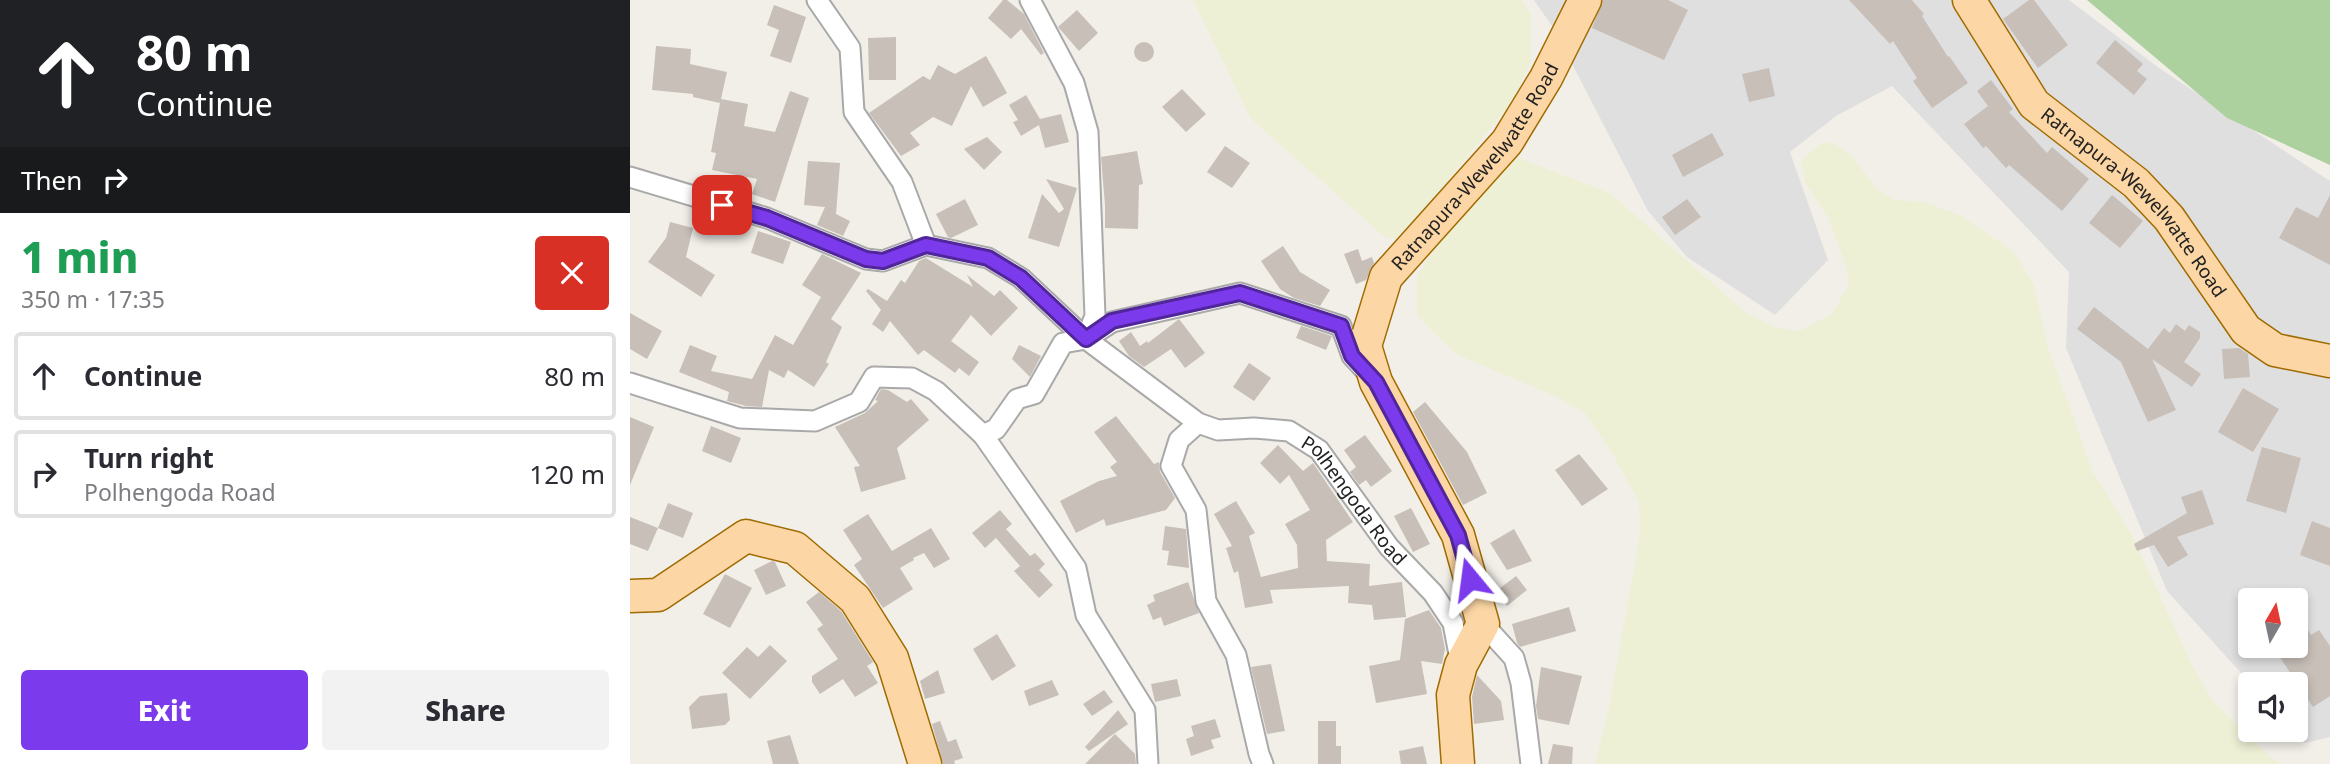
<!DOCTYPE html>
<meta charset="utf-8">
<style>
:root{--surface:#fff;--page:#f2f2f3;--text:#2b2b33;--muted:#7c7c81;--line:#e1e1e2;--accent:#7c3aed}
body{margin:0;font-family:"Noto Sans",sans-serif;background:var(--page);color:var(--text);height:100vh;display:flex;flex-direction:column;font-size:26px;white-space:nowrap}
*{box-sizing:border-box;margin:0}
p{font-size:23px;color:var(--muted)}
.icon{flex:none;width:38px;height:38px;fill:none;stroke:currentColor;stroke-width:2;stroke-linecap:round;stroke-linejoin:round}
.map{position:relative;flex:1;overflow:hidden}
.details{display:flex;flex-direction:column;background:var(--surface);width:630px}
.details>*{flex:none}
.guide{background:#202124;color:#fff;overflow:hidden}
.needle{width:46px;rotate:9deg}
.controls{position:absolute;left:1608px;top:588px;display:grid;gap:14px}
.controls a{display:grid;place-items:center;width:70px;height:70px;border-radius:7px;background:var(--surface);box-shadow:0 4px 10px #0003;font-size:35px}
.pin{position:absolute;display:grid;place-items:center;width:60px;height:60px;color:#fff;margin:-30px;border-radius:14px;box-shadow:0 4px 10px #0006}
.me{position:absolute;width:77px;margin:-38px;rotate:344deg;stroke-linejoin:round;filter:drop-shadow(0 0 5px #0008)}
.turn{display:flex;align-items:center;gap:24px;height:147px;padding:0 21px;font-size:32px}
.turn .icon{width:91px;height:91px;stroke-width:2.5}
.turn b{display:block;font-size:49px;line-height:60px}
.then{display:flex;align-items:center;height:66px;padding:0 21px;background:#0003;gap:14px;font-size:26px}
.round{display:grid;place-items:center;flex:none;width:74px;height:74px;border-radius:7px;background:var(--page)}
.summary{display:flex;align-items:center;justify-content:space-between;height:119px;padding:0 21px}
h1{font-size:42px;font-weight:800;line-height:52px;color:#1e9e55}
.primary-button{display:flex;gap:14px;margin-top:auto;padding:14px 21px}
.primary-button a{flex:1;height:80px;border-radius:7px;background:var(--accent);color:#fff;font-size:28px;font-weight:800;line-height:80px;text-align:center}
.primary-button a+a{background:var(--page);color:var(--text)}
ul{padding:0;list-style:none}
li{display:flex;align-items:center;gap:21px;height:88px;margin:0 14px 10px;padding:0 7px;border:4px solid var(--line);border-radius:7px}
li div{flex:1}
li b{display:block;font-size:26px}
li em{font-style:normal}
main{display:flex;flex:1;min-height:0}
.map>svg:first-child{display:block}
.residential{fill:#e0dfdf;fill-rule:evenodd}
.farmland{fill:#eef0d5}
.forest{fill:#add19e}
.building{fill:#c7bfb8}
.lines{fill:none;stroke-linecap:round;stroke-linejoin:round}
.minor-casing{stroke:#a9a9a9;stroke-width:23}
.primary-casing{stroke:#a06b00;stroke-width:35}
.minor{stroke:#fff;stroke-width:19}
.primary{stroke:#fcd6a4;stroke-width:32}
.route-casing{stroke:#51269a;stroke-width:18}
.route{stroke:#7c3aed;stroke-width:12}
.labels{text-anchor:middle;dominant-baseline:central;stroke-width:6;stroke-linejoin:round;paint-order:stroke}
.street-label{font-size:19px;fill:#222;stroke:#fff}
</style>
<main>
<section class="details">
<div class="guide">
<div class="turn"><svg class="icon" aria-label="ahead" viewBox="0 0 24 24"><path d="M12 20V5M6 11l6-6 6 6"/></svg><div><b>80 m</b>Continue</div></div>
<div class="then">Then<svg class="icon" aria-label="right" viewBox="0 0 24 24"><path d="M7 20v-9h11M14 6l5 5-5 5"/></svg></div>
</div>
<div class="summary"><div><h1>1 min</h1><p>350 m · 17:35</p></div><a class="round" style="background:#d93025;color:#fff"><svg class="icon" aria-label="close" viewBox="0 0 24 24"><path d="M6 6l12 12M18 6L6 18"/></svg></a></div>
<ul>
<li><svg class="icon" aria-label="ahead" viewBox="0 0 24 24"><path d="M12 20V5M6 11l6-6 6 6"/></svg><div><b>Continue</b></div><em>80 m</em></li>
<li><svg class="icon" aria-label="right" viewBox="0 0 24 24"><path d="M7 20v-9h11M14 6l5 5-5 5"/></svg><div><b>Turn right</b><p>Polhengoda Road</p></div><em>120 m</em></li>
</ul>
<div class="primary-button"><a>Exit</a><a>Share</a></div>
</section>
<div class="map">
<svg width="1700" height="764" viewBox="0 0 1700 764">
<rect width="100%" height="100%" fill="#f2efe9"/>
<path class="residential" d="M904,0H1439L1529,68L1700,181V737L1675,743L1662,730H1666V684H1621L1537,591L1436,348L1439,272L1262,86L1206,116L1160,152L1198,260L1145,315L1057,257L1018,211L924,29ZM1620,600H1666V646H1620Z"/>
<g class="farmland">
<polygon points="563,0 892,0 901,15 901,62 879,106 806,195 766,239 755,237 621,119"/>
<polygon points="1202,142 1223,157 1245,187 1264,200 1295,202 1332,216 1385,253 1404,285 1418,347 1463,472 1502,535 1562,665 1582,700 1638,755 1652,764 965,764 979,707 1010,534 1009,502 982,453 955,413 929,398 826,354 787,316 787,277 812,235 886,157 980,193 1115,312 1145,327 1169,331 1202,314 1219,284 1217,269 1204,233 1197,216 1176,184 1171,161 1190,144"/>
</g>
<polygon class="forest" points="1457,0 1700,0 1700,165 1597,118"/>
<g class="building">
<polygon points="373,0 377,0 394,14 414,53 411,55 391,29 381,39 358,18"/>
<polygon points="973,0 1038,0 1058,10 1034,60 962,28"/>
<polygon points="1219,0 1282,0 1294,14 1292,16 1318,57 1319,56 1338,83 1302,108 1283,81 1287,78 1263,41 1260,44"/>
<polygon points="1399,0 1404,0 1438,45 1408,68 1373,19"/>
<polygon points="144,5 176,17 161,63 140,56 149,30 137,25"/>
<polygon points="447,10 468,33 449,51 428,27"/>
<polygon points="266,37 266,80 239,80 238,38"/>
<polygon points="1485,40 1513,64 1507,71 1517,79 1504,95 1466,63"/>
<circle cx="514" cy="52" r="10"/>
<polygon points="26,46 61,49 60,64 97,72 91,99 118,104 114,126 145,132 160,91 179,98 145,202 122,194 127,179 82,170 86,153 81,152 90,103 63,97 63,94 22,90"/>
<polygon points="356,56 377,93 353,107 341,86 322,126 303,117 280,133 290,145 271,156 239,113 293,76 300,80 308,65 325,74"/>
<polygon points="1139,68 1145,96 1119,102 1112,74"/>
<polygon points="1361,80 1383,109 1379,112 1417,153 1422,147 1459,179 1432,211 1379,165 1376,168 1356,146 1353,148 1334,124 1358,106 1347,91"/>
<polygon points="552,89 576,114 556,132 532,107"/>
<polygon points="396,95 410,119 431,114 439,142 415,148 409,125 391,136 383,122 388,120 379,105"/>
<polygon points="1082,133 1094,155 1053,177 1042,155"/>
<polygon points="357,137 372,152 354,170 334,149"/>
<polygon points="595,146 620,163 602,188 577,172"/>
<polygon points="507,151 513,184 509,185 508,229 475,228 475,205 471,157"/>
<polygon points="178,161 210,163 206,214 220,221 213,236 187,225 195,207 174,205"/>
<polygon points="416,179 447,188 429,247 398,238 412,194 429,213 434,209"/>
<polygon points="1482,195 1513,221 1490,248 1459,223"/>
<polygon points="1700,195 1700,265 1649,238 1666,207 1688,218"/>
<polygon points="335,199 348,225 321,238 318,237 306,214"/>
<polygon points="1057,199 1071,217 1045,235 1032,217"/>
<polygon points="40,222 63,228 56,257 85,275 71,297 18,262 36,238"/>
<polygon points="128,231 161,242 153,264 121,253"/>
<polygon points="653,246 670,272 700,290 690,306 664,298 650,289 631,261"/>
<polygon points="728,249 732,261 742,257 744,263 736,280 726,284 714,254"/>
<polygon points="192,254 231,273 201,319 212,327 196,362 199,364 184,387 158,370 154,378 139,370 132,407 116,406 97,401 99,392 49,372 60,345 87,356 81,371 122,379 145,335 163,345 191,297 172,285"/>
<polygon points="296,258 343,287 337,275 364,296 370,290 388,308 361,336 341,315 321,341 349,362 339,376 329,368 325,373 294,350 288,355 260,321 253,332 242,324 251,310 236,291 238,289 257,301 271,280 275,283 289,261"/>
<polygon points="1464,307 1518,349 1534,328 1540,333 1546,324 1555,331 1559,325 1570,332 1570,338 1554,362 1571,374 1562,387 1522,359 1546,410 1518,422 1491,362 1447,329"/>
<polygon points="0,313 32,331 17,359 0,349"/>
<polygon points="549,319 575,353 555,368 541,349 514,367 499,356 489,341 501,332 510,346 517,341 518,343"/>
<polygon points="671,326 702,336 696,350 666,338"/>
<polygon points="389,345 411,356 400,377 382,359"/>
<polygon points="1609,348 1618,354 1620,377 1594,379 1592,349"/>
<polygon points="619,363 641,378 624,401 603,387"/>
<polygon points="1613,388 1649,409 1623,452 1588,432"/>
<polygon points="251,389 258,390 277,402 281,399 299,420 267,448 276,479 231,492 224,467 230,466 205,427 235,413 248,401 245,400"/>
<polygon points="795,402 837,452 857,493 833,505 783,412"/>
<polygon points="486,416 524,464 529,462 530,472 545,498 536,510 476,526 474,519 446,533 430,501 469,481 487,476 480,467 487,462 464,432"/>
<polygon points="0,417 24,427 0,485"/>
<polygon points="81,426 111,438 101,463 72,451"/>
<polygon points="735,435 762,471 741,487 736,480 729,485 720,472 726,467 714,450"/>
<polygon points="648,445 673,471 683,463 723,522 696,540 697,561 740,564 739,586 772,582 776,617 744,620 742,605 718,603 719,586 640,590 643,603 615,608 608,571 604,573 596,548 602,546 584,514 606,501 625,533 619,536 631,577 668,568 667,545 655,524 680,510 659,475 650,484 630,463"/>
<polygon points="1632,447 1671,458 1656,513 1616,501"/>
<polygon points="949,454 978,489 952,506 925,470"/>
<polygon points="1572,490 1584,524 1547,537 1558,555 1538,567 1524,545 1507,551 1504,544 1557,513 1551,497"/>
<polygon points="38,503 63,513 53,538 28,528"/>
<polygon points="781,508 800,544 783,552 764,516"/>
<polygon points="370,510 382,524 376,529 400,556 405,553 415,564 409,570 423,585 409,598 384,571 390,566 366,538 355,548 342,533"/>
<polygon points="238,514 262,551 301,528 320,559 304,568 294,553 283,558 284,560 270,568 283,589 253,608 224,565 232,559 213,530"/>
<polygon points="0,517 28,528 18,551 0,544"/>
<polygon points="1682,521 1700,528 1700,566 1670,555"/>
<polygon points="535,526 556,529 559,568 537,565 539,551 532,550"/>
<polygon points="884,529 902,561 877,570 860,543"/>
<polygon points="142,561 145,562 156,586 136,595 124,570"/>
<polygon points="95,574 122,588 100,628 73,614"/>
<polygon points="886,576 897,590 877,606 865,592"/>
<polygon points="558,582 569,613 534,626 531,617 523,620 517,605 525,601 523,595"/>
<polygon points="189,592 211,611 243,662 237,666 248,683 225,697 213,679 190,694 182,682 182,676 208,659 187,629 193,625 176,602"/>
<polygon points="939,607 946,631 890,647 887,643 882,624"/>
<polygon points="1666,609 1681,635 1689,630 1700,646 1700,696 1683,707 1649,656 1666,646"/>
<polygon points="799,610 811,628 815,649 812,664 791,661 797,694 746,703 739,666 770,660 775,619"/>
<polygon points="367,634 386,666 362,681 343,649"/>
<polygon points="140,645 157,661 120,699 92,673 117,647 128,657"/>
<polygon points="641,664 655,731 637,734 621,667"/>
<polygon points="911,667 952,676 939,725 908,719 906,706"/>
<polygon points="308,670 315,693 295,699 290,681"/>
<polygon points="847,675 871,701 874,720 844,724 842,697"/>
<polygon points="547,679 551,696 525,702 521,684"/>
<polygon points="422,680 429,695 399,706 394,691"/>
<polygon points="474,690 483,702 462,716 453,704"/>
<polygon points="97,693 100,720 95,725 62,729 59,707 70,696"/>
<polygon points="488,710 498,724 459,751 455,747"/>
<polygon points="585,719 591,737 581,740 584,748 561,756 556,739 564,736 561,726"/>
<polygon points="310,721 318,742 326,739 333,758 324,761 325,764 313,764 302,724"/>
<polygon points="688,721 706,721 706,746 711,746 711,764 688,764"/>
<polygon points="485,734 505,754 506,764 455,764"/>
<polygon points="160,735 169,764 143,764 137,741"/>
<polygon points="923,744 943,747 942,764 918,764"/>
<polygon points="793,746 797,764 771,764 769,751"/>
</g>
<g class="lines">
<defs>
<g id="minor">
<polyline points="187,0 220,48 224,112 272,182 296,245"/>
<polyline points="400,0 444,83 458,132 465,316 456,339"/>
<path id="s1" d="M0,177L137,218L236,259L253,261L296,245L358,258L391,278L456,339L568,423L588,430L624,428L659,431L689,450L759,547L803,593L823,623L831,665"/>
<polyline points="0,383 110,418 185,421 229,402 244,377 282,378 306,391 353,435 366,429 387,399 404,394 433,343 456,339 482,322 610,293 711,326 722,356 734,369"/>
<polyline points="568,423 549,440 541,466 566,510 576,601 606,655 629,754 633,764"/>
<polyline points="353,435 446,568 456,615 515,710 518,764"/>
<polyline points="853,624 884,658 891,683 901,764"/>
</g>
<g id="primary">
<path id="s2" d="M1339,0L1404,104L1506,183L1539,218L1616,330L1645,350L1700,361"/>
<polyline points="0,596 28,595 116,536 165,548 225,599 262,658 295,764"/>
<path id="s3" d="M828,764L823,695L831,665L853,624L828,535L746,382L735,346L756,277L877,142L916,78L955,0"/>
</g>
</defs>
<use href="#minor" class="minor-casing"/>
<use href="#primary" class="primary-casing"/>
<use href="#minor" class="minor"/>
<use href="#primary" class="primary"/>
</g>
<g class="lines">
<defs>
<polyline id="route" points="92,205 137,218 236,259 253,261 296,245 358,258 391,278 456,339 482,321 610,293 711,326 722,356 746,382 828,535 840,579"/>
</defs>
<use href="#route" class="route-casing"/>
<use href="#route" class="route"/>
</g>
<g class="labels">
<g class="street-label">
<text stroke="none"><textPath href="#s3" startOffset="665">Ratnapura-Wewelwatte Road</textPath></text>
<text stroke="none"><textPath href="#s2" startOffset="264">Ratnapura-Wewelwatte Road</textPath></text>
<text stroke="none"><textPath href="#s1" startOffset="833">Polhengoda Road</textPath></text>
</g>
</g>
</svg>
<div class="controls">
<a><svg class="needle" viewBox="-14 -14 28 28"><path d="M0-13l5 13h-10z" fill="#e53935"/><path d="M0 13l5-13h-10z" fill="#7c7c81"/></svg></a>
<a><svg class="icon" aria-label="sound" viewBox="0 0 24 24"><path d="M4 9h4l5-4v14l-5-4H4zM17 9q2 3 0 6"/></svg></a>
</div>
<div class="pin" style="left:92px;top:205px;background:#d93025"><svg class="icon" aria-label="arrive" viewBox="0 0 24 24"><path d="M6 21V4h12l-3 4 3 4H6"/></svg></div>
<svg class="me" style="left:840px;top:579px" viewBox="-20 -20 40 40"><path d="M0-17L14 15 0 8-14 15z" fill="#7c3aed" stroke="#fff" stroke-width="4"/></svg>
</div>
</main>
